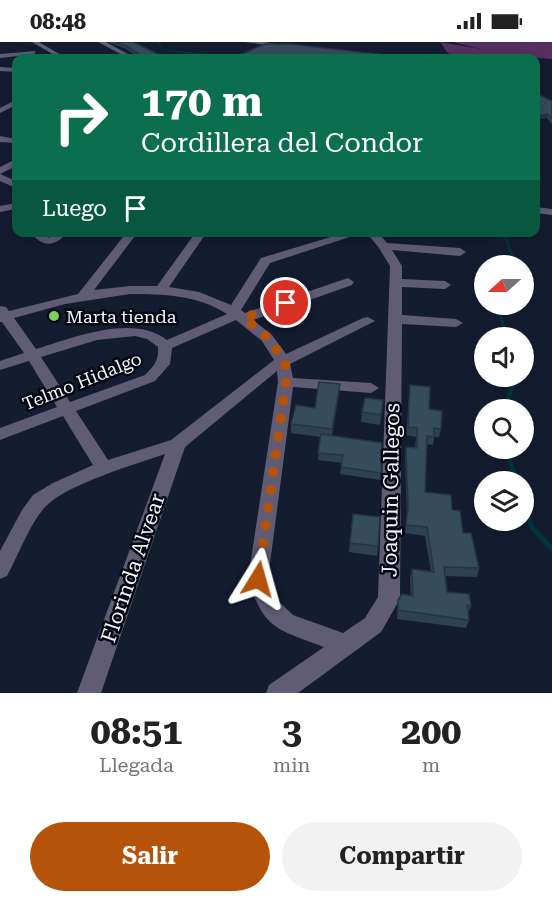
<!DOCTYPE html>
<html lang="es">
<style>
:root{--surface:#fff;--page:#f2f2f2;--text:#222;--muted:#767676;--accent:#b45309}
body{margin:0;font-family:"Roboto Serif",serif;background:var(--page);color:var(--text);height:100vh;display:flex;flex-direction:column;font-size:22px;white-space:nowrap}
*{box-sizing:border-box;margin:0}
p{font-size:20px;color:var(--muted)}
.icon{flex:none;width:33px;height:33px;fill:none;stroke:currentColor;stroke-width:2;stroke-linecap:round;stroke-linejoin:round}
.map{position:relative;height:651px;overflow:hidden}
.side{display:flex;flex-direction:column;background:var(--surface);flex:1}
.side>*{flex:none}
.banner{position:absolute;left:12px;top:12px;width:528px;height:183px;border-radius:12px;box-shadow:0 3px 15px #0003;background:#0b6e4f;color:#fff;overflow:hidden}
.needle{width:39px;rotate:249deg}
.buttons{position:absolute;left:474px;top:213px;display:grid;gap:12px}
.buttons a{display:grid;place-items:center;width:60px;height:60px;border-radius:50%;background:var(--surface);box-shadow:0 3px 15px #0003;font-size:30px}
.pin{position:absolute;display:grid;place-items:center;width:51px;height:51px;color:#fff;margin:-26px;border:3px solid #fff;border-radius:50%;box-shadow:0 2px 6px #0007}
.me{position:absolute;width:66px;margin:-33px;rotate:8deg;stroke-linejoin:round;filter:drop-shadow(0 0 4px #0008)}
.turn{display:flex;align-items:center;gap:21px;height:126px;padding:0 30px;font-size:27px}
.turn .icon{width:78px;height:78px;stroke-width:2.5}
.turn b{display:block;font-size:42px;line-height:51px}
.then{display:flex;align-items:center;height:57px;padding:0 30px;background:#0003;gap:12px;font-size:22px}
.eta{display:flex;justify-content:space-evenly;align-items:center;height:102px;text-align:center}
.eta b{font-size:36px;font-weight:700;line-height:42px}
.action{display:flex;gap:12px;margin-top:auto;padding:12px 30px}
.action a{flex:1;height:69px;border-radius:36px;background:var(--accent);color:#fff;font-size:24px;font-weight:700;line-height:69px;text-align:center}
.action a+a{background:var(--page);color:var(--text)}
.status{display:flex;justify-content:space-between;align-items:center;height:42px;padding:0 30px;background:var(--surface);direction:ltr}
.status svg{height:16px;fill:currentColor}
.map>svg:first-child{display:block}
.forest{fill:#553061}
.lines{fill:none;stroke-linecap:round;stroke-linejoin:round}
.stream-far3{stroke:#003540;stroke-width:1.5}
.stream-far2{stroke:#003540;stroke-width:3}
.stream-far1{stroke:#003540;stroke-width:4.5}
.stream{stroke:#003540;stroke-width:5}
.minor{fill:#605c76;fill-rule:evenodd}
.wall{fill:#2e4150}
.shaded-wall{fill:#253541}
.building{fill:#354c5d;stroke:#253541;stroke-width:1.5}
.route{stroke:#b45309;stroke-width:10;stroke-dasharray:0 18}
.poi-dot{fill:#76d25a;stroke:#04070f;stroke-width:2}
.labels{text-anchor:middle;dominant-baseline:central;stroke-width:5;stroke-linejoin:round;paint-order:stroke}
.poi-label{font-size:18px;fill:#f0f4fd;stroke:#04070f;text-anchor:start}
.street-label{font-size:18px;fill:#f0f4fd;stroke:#04070f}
.near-street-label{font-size:21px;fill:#f0f4fd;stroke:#04070f}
</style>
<div class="status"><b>08:48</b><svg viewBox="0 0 49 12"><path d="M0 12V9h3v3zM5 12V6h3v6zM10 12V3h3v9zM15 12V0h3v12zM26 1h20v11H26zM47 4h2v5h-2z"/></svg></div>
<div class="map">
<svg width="552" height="651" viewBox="0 0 552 651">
<rect width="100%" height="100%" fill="#141c30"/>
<polygon class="forest" points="440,0 481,7 453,0 552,0 552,17 508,14 514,16 456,16 447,10"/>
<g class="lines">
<polyline class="stream-far3" points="158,0 163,7 173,9 240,16"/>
<g class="stream-far2">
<polyline points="503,190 512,213 509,224"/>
<polyline points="497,262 507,296"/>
</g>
<g class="stream-far1">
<polyline points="504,368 516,334"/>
<polyline points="506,406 517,440"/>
<polyline points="524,461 527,472"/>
</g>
<polyline class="stream" points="527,470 531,484 552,507"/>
<g class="minor">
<polygon points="32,0 39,0 66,16 59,16"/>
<polygon points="98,0 106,0 135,16 128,16"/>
<polygon points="245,0 265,0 290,4 287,6"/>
<polygon points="36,9 34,12 0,16 0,12"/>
<polygon points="358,10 396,14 399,16 356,13"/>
<polygon points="0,25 16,26 16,30 0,29"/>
<polygon points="16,58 16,63 0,71 0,66"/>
<polygon points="0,94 16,97 16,101 0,100"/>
<polygon points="16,117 16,124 0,132 0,125"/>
<polygon points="0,132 16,139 16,146 0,139"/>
<polygon points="16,161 16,167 0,170 0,164"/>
<polygon points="536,165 552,167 552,173 536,171"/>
<path d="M30,190H42L49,196L55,190H67C55,206 42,205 30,190Z"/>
<path d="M127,190H138L94,248L130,244H157L196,190H207L169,245L199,250L231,263L261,216L347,190H365L270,221L241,268L245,271L348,236L354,240L352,243L253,278L272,293L286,312L363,276L368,275L375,279L290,322L293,336L371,341L379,346L371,351L293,345L268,537L275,556L293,573L343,591L365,576L378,555L390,224L379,206L366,190H378L387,201L460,206L466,210L460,214L392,208L402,224V237L445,239L451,243L445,247L402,245V273L456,277L463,281L456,285L402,282L400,557L381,590L298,651H266L269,643L324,605C277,587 264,588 248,537L278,340L277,329L185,405L101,651H77L165,412C136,422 65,443 45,465C29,483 19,512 7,534L0,537V509L22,468L33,453L53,441L93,423L63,374L0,398V386L57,365L29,319L0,328V319L24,311L2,280H0V264L6,265L9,269L78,252ZM130,252C163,252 198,253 227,272L167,298C134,271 71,296 36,307L14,276L65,262ZM236,278L262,299L274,318L171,398L108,418L76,369L155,339L170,322L172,306ZM135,294L147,297L158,305C159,318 154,324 145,333L70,360L41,315L97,298Z"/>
</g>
</g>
<g class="wall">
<polygon points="108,0 133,0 166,16 140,16 126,7"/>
<polygon points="536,51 552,59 552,82 547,76 536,78"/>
<polygon points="340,342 339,351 332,394 381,431 380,438 340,432 342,421 318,418 320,395 291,391 291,382 315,366"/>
<polygon points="410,343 429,367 441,387 439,395 434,395 433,403 426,402 425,450 452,468 479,526 477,535 445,534 447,550 471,564 468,572 469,578 466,586 397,577 398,558 411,554 410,536 412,527 431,529 425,494 405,491 407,473 405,414 406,405 415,406 416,395 406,393"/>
<polygon points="382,368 380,383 361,380 362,370"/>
<polygon points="353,472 378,504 377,514 349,510"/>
</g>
<g class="shaded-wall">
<polygon points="548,72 547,76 536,78 536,74"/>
<polygon points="340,342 339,351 331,396 332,387"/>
</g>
<g class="building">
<polygon points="116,0 133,0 166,16 146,16 126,4"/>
<polygon points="265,2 288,2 379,12 373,16 233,16"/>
<polygon points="536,51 552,59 552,76 548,72 536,74"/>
<polygon points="319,340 340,342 332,387 291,382 296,363 315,366"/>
<polygon points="410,343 430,345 429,367 442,369 441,387 434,386 434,395 427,394 425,450 451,453 452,468 460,469 463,491 471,491 479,526 444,525 447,550 469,552 471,564 467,563 469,578 398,568 398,558 402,552 413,554 412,527 434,530 427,485 406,483 408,465 406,405 417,406 417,386 408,385"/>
<polygon points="365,356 383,358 381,373 362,370"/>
<polygon points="321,392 382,401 381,431 341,425 343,413 318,411"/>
<polygon points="353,472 380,475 378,504 350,501"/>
</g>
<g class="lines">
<polyline class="route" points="258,537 286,340 285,319 267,295 244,276 286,261"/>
</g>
<circle class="poi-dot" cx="54" cy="274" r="6"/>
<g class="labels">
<g class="poi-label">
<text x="66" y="274">Marta tienda</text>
</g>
<g class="street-label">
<text transform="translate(82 339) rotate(-22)">Telmo Hidalgo</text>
</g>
<g class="near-street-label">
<text transform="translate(391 448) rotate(-89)">Joaquin Gallegos</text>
<text transform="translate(133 526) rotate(-71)">Florinda Alvear</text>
</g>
</g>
</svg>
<div class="buttons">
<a><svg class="needle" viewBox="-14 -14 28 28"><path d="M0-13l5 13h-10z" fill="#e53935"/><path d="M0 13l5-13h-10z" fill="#767676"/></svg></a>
<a><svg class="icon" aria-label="sound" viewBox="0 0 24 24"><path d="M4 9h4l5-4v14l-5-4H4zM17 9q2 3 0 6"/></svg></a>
<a><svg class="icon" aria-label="search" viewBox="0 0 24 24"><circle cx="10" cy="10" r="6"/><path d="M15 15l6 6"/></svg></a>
<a><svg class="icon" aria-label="layers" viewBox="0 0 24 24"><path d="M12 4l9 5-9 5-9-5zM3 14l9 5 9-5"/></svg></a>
</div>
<div class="pin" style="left:286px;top:261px;background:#d93025"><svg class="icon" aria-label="arrive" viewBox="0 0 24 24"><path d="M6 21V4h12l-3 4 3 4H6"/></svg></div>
<svg class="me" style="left:258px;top:537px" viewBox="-20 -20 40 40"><path d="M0-17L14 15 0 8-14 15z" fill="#b45309" stroke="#fff" stroke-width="4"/></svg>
<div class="banner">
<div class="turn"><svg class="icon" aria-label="right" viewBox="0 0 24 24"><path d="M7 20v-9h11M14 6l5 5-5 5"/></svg><div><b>170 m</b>Cordillera del Condor</div></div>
<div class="then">Luego<svg class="icon" aria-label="arrive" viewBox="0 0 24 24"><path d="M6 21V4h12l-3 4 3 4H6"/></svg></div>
</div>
</div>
<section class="side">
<div class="eta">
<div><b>08:51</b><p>Llegada</p></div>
<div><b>3</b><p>min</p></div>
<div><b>200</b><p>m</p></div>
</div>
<div class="action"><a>Salir</a><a>Compartir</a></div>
</section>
